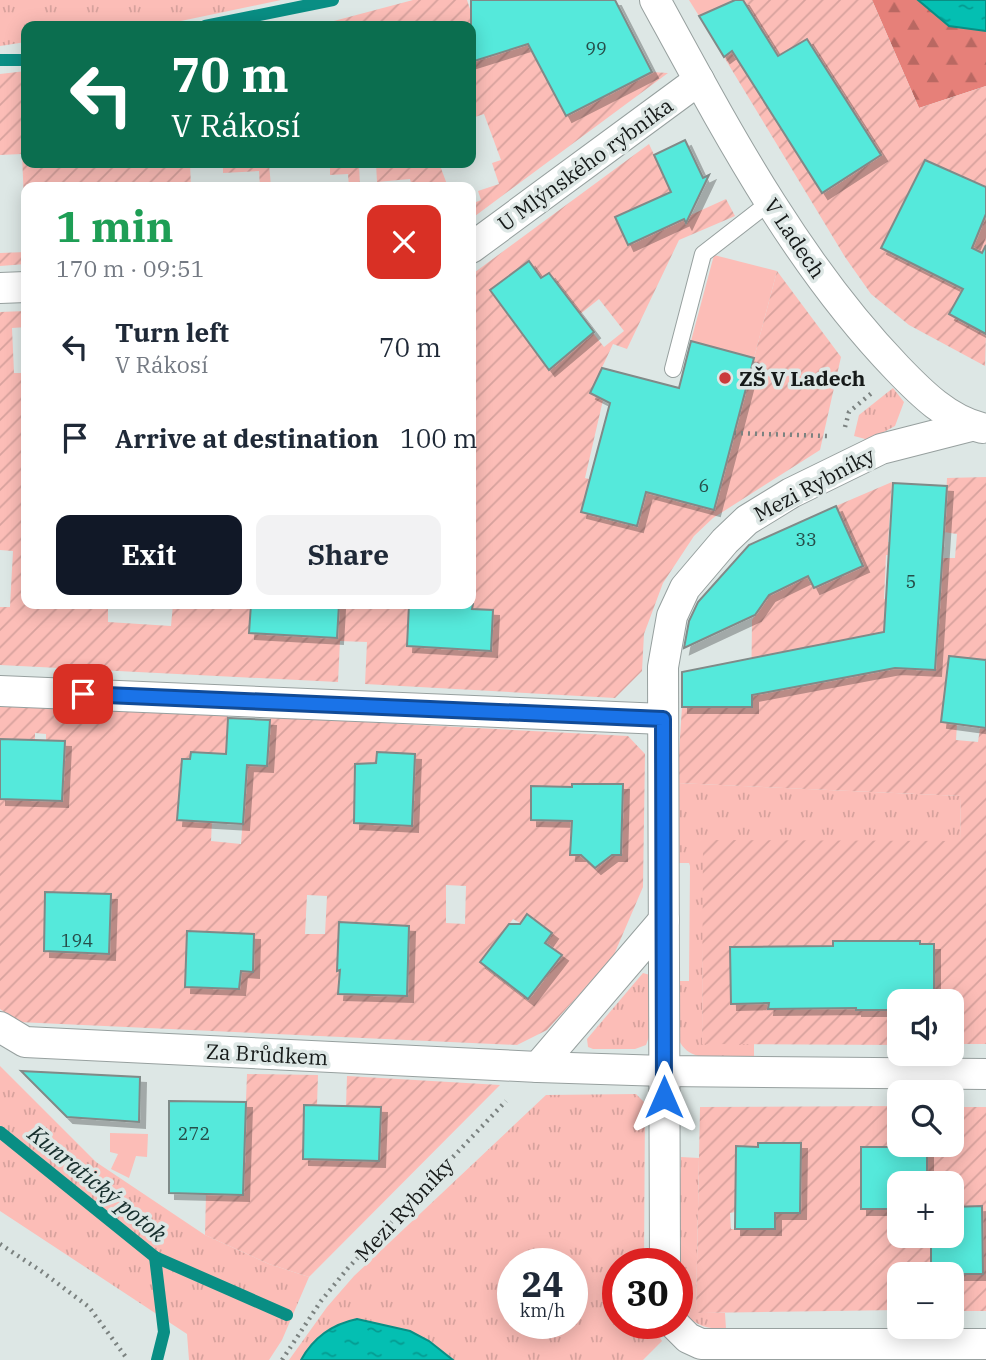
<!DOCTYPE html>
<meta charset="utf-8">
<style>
:root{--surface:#fff;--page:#f2f2f3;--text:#1f2937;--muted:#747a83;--accent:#111827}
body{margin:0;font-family:"IBM Plex Serif",serif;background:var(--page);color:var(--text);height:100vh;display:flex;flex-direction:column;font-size:26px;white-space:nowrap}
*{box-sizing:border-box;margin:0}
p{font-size:23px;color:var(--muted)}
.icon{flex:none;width:38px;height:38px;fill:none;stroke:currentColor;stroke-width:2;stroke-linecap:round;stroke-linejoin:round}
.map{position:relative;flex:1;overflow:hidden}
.side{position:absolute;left:21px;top:182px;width:455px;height:427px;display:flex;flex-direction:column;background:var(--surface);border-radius:14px;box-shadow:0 4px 18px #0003}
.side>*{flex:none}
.hud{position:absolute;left:21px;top:21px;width:455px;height:147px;border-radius:14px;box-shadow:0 4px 18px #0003;background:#0b6e4f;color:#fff;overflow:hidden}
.fabs{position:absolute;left:887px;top:989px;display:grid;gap:14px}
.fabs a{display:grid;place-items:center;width:77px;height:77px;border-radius:14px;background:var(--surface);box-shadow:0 4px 18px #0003;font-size:35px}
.speed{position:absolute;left:497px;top:1248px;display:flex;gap:14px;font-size:35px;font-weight:700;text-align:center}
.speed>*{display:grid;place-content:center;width:91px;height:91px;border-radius:50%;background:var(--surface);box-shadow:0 4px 18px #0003;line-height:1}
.speed small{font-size:18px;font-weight:400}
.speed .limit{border:10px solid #d22;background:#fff;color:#111}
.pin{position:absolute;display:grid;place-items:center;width:60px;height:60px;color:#fff;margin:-30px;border-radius:14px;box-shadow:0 4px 10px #0006}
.me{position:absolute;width:77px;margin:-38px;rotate:0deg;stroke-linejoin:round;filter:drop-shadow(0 0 5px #0008)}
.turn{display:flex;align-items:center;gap:24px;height:147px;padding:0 35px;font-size:32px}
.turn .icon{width:91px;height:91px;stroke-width:2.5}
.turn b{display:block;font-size:49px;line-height:60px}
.round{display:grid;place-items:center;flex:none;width:74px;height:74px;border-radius:14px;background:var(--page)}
.head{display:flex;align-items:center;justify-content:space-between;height:119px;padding:0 35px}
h1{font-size:42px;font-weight:800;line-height:52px;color:#1e9e55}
.action{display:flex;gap:14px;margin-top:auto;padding:14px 35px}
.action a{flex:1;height:80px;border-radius:14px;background:var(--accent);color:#fff;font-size:28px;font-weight:800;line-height:80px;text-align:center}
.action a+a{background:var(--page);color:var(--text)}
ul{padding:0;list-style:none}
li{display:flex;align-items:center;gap:21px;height:91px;padding:0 35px}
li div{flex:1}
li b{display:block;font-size:26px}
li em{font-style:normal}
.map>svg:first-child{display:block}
.grass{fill:url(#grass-tufts);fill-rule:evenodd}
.forest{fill:url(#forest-firs)}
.park{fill:#fcbdb7}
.garden{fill:url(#garden-furrows);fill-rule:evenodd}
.water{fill:url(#water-ripples);stroke:#098e84;stroke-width:2}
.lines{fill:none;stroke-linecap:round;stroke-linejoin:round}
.stream{stroke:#098e84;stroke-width:12}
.building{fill:#54e9db;stroke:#808a88;stroke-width:2;filter:url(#shadow)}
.service-casing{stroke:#97a09f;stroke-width:18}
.minor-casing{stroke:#97a09f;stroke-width:32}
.path{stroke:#7b8280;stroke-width:4.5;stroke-dasharray:2 5;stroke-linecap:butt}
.service{stroke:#fff;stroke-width:16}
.minor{stroke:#fff;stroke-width:30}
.route-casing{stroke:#114b97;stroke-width:18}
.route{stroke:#1a73e8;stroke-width:12}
.poi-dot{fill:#ca3b3b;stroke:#dde7e5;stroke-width:2.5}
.labels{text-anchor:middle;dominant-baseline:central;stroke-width:7;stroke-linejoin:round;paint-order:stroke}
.number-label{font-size:18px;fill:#264e4a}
.street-label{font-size:21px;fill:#161a19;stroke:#dde7e5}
.poi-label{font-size:21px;font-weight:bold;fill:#161a19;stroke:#dde7e5;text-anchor:start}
.water-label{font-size:23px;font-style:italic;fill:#162e2c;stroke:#dde7e5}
</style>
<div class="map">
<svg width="986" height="1360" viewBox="0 0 986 1360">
<defs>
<pattern id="grass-tufts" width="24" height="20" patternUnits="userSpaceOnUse" patternTransform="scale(1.75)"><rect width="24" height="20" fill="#fcbdb7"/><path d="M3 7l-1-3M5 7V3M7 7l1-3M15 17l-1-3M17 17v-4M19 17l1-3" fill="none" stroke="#d7a29d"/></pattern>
<pattern id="forest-firs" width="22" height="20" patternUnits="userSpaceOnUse" patternTransform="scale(1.75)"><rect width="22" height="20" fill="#e68079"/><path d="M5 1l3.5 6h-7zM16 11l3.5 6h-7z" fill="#b96862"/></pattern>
<pattern id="garden-furrows" width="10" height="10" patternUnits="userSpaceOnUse" patternTransform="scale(1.75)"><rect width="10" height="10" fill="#fcbdb7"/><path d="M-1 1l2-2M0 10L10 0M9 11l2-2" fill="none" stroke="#d7a29d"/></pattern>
<pattern id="water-ripples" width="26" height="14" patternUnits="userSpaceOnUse" patternTransform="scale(1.75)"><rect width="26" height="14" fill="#04bfb2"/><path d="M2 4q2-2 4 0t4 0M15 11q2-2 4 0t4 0" fill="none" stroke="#059a90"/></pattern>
<filter id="shadow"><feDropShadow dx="6" dy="6" stdDeviation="0" flood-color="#0004"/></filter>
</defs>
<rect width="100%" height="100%" fill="#dde7e5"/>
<g class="grass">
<polygon points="0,0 281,0 157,26 26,26 26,42 0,46"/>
<polygon points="689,0 734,0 699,16"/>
<polygon points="893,388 904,402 895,426 869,440 854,436 859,415"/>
<path d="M677,783L961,796L960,841H704L702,1043L754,1044V1058C731,1058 686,1066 678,1037C674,1020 676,998 676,981H689L690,866L689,863H679Z"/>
<polygon points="643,973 650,975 650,1034 646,1045 635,1049 593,1049 588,1047 587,1039"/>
<polygon points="0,1066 96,1162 205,1235 269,1264 309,1277 282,1340 269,1360 189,1360 187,1334 0,1211"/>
<path d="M636,1094L645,1103L644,1263L618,1264V1323H650L662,1341L643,1360H453L429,1341L357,1319L304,1354L301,1360H289L327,1307L354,1276L546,1095ZM513,1264H572V1323H513Z"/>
<path d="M681,1157L699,1158L696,1312L725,1313L726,1329C708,1329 693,1326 684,1310C673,1290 680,1186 681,1157Z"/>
</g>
<polygon class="forest" points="872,0 918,0 949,26 986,31 986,86 919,108"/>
<g class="park">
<polygon points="714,255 777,271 754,358 691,341"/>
<polygon points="110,1133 148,1134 147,1157 136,1156 129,1178 111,1169 118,1154 110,1152"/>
</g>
<g class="garden">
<path d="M413,0H467L470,9L509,0L526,40L566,116L652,72L668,73L471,219V204L481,200L478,191L499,184L492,163L501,160L484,114L472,118L471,114V26H315ZM504,33L509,50L484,58Z"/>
<path d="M743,0H872L919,108L986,86V270L976,265L949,314L986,334L985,366L909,325L871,294L845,257L724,57L763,32ZM807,39L881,155L822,193L747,75Z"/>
<polygon points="26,71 26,163 190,163 191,187 26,187 26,251 22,154 0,155 0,74"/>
<path d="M649,144L684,218L726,199L735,216L679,240L627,349L613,344L590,393L603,400L585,478L589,479L581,512L637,526L658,446L714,509L777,271L841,357L820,450L713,518L694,536L663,583L644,634L642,671L615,698L365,684L367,642L340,641L338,682L0,665V607H10L13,551L0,550V312L26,311V327L12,328L14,373H26V604H108V622L171,626L173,604H251L249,633L285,635L337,632L339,604H421L407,646L493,610L472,609L475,564L471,563V275ZM599,299L624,331L604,347L579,315Z"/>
<polygon points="223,163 269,163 271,187 260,187 259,171 223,173"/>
<polygon points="330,163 359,163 360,187 349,187 348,174 330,175"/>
<polygon points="376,163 439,163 448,187 420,187 419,183 411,183 410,179 377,182"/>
<polygon points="26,252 26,264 0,266 0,253"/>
<path d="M986,477V660L942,722L957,724L956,740L978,742L980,728H986V1044H952V1001H920V991L933,992V944L856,942V1009L899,1010V1045L702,1044L703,840L960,841L961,796L677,783L682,707H751L752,620L769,595L808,576L815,588L836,578L831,566L857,553L836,506L892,482L888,542L907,544L906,556L886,555L884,599L901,601L899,629L763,656L770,691L895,668L935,670L942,558H955L957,534L944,532L947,478ZM730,947H804L805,1008L769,1009V1003H731Z"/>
<path d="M0,704L228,715L226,754L191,752L178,820L212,822L211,841L241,844L247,765L267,766L270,717L628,736L645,754L643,887L613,957L547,1030L517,1045L18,1022L0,1009V799L62,801L46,741V734L35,733V740L0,739ZM573,784L623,785L621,855H607L591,864L585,859V855H570L572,821L531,820V786L572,787ZM446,885L466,886L465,924L446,923ZM45,892L111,894L109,954L45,951ZM307,895L327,896L325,934H305ZM527,915L551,933L545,943L562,955L528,999L480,962L513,919L520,923ZM360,923L409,926L408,959H397L395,996L338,994L340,970H337L339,934ZM187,931L254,934L253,972L241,971L239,989L185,987Z"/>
<polygon points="247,1074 318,1075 317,1105 304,1105 303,1159 379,1161 381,1108 346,1106 347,1076 500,1085 309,1277 269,1264 205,1235 206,1193 243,1178"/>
<path d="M899,1106L900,1144L901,1147L861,1148V1209H899L900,1236H931V1274H900L899,1310L696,1313L700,1107ZM759,1143H800V1213H775L773,1229H731L730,1213L735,1212L736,1146L758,1147Z"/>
<polygon points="952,1107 986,1107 986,1311 952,1311 952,1183 927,1183 927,1145 952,1144"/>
</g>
<g class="water">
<polygon points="918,0 986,0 986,31 949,26"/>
<path d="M357,1319L410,1331L429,1341L453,1360H301C313,1338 333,1324 357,1319Z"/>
</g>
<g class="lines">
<g class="stream">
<polyline points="205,26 333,0"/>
<polyline points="0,60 26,60"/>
<polyline points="0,1132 155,1257 287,1315"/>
<polyline points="155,1257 164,1332 157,1360"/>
</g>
</g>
<g class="building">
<polygon points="471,0 615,0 652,72 566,116 528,44 471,62"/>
<polygon points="735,0 743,0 778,56 807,39 881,155 822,193 732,51 724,57 699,16"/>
<polygon points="685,140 703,178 709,175 686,223 684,219 628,245 615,217 671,192 654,155"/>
<polygon points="925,160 986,187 986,214 972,248 982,253 986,245 986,334 949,314 963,289 881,248"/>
<polygon points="529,261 541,278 549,273 594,332 549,370 490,290"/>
<polygon points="691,341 754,358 714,510 646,492 637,526 581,512 610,403 590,393 602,368 679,388"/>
<polygon points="893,483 947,486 935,670 895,668 752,695 752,707 682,707 682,672 884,632"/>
<polygon points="836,506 863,566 814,588 808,576 769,595 755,615 684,648 689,621 698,602 749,545"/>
<polygon points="251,604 339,604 337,638 249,633"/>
<polygon points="409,604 473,604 472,609 493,610 491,651 407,646"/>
<polygon points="949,656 986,660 986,728 941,722"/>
<polygon points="228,718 270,720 267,766 247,765 243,824 177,820 182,759 190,759 191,752 226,754"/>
<polygon points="0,739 65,741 62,801 0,799"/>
<polygon points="377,752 415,754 412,826 354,823 355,764 376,763"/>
<polygon points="572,784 623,784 621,855 612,855 595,868 581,855 570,855 572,821 531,820 531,786 572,787"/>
<polygon points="45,892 111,894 109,954 44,951"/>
<polygon points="527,914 552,933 545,943 562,955 528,999 480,962 509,924 520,924"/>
<polygon points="339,922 409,926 407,996 338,994 340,970 337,971"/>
<polygon points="187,931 254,934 253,972 241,971 239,989 185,987"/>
<polygon points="833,941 920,941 920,944 934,944 934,992 920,991 920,1001 900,1001 900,1010 856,1010 856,1008 768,1009 769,1003 731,1004 730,947 833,946"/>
<polygon points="21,1071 140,1077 139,1122 67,1117"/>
<polygon points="169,1101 246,1102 243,1195 169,1193"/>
<polygon points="304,1105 381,1107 379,1161 303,1159"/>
<polygon points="758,1143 801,1143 800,1213 775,1213 775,1229 735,1229 736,1146 758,1147"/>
<polygon points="861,1147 927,1147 927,1183 900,1183 900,1209 861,1209"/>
<polygon points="982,1206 983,1274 931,1274 931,1236 952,1236 952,1207"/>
</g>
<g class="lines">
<defs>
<polyline id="service" points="673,369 703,254 770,202"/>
<g id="minor">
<path d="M655,0C725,128 795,262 897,368C921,393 948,420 982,428"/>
<polyline points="471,248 699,80"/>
<polyline points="0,288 26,287"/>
<polyline points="0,691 663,719"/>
<polyline points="0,1027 25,1042 538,1067 664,1071 986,1074"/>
<polyline points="538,1067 664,920"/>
<polyline points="665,1264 663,667 672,616 685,588 725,541 747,520 791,493 881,449 971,426"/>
<polyline points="673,1323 688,1338 701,1344 986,1344"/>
</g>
</defs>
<use href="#service" class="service-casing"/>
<use href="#minor" class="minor-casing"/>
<g class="path">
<polyline points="845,427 849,412 874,391"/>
<polyline points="734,433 827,436"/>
<polyline points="0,1244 41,1271 89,1307 128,1360"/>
<polyline points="282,1360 321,1301 348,1268 506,1101"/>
</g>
<use href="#service" class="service"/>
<use href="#minor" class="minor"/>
</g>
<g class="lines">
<defs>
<polyline id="route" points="83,694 663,719 664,1097"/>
</defs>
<use href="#route" class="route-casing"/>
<use href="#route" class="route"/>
</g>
<circle class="poi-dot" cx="725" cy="378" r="7"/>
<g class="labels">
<g class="number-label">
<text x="596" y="48">99</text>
<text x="704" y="485">6</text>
<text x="806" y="539">33</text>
<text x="911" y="581">5</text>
<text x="77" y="940">194</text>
<text x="194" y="1133">272</text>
</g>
<g class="street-label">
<text transform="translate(585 164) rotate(-36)">U Mlýnského rybníka</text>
<text transform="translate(795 238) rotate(56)">V Ladech</text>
<text transform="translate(814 484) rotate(-28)">Mezi Rybníky</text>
<text transform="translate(267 1054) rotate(3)">Za Brůdkem</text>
<text transform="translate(404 1209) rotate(-47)">Mezi Rybníky</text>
</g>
<g class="poi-label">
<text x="739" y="378">ZŠ V Ladech</text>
</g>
<g class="water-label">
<text transform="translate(98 1183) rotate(39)">Kunratický potok</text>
</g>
</g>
</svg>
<div class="fabs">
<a><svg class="icon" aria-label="sound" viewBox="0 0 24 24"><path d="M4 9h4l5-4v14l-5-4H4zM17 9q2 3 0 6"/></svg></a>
<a><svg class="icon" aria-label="search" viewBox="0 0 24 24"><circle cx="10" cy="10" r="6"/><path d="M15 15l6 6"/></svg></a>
<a>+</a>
<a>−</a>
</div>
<div class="speed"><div>24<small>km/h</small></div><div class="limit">30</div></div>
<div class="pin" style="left:83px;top:694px;background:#d93025"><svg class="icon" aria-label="arrive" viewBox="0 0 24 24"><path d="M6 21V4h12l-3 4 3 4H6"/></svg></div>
<svg class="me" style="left:664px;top:1097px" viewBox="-20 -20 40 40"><path d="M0-17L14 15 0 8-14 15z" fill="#1a73e8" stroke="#fff" stroke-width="4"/></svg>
<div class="hud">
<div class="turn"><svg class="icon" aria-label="left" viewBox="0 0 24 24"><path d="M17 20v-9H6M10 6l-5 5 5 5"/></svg><div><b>70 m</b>V Rákosí</div></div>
</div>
<section class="side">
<div class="head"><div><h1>1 min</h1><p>170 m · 09:51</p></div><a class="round" style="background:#d93025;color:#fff"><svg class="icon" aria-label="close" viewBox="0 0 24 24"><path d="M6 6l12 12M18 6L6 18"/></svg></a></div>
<ul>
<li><svg class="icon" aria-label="left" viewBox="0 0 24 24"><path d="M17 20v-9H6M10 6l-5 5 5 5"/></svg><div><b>Turn left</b><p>V Rákosí</p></div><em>70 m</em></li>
<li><svg class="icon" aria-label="arrive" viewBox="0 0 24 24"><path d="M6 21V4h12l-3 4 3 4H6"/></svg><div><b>Arrive at destination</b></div><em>100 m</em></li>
</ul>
<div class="action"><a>Exit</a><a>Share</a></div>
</section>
</div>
